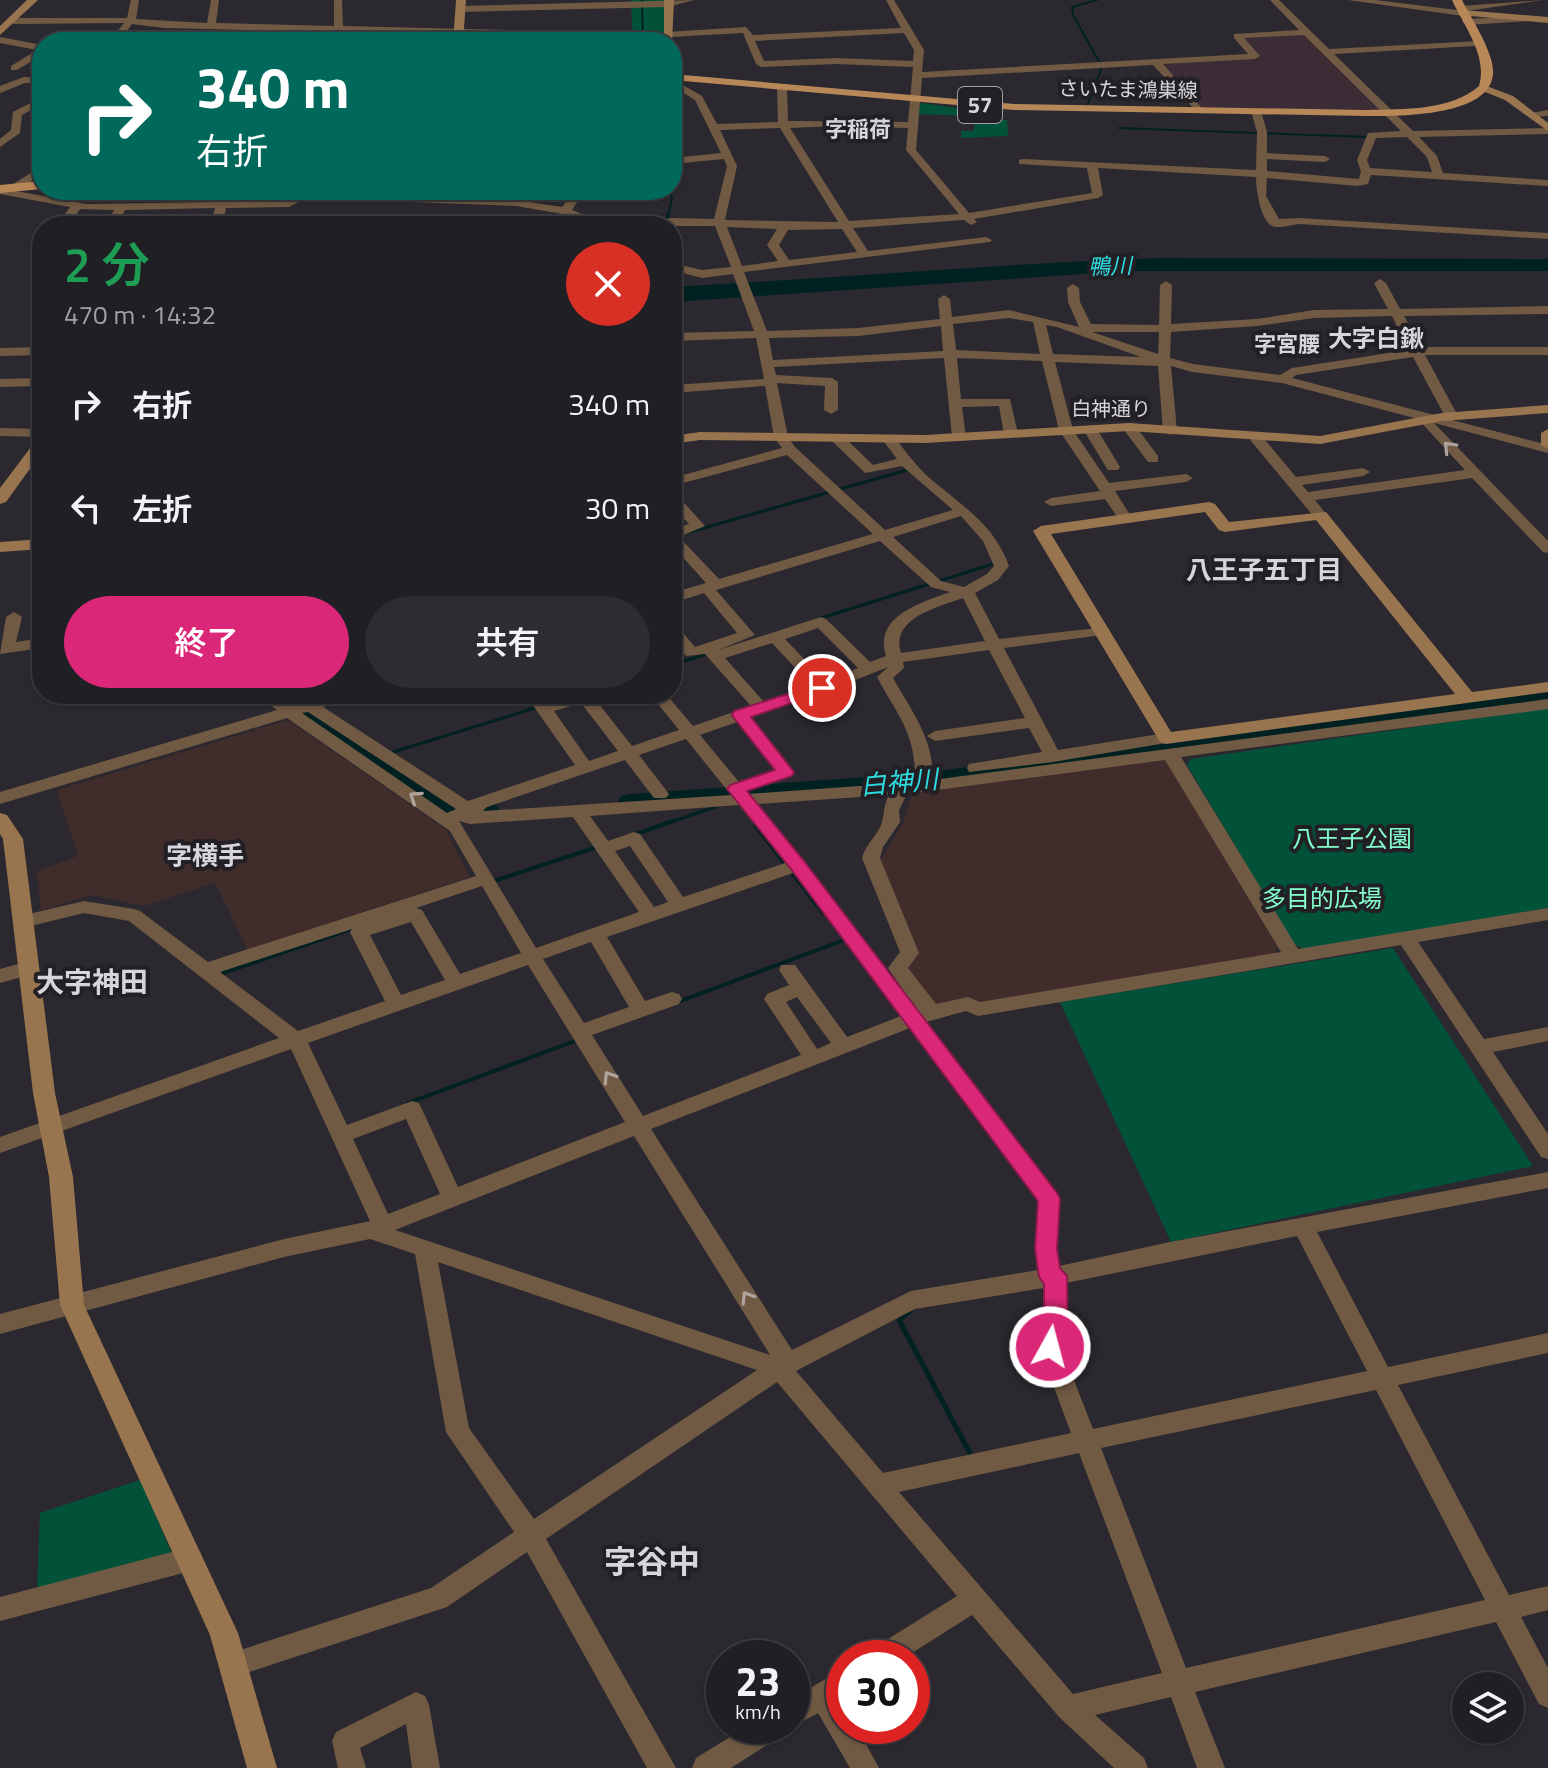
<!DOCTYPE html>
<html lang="ja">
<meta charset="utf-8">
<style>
:root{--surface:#201f23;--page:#2d2c30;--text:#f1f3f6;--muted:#a2a2a6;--line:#3d3d41;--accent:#db2777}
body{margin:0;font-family:"Titillium Web","Noto Sans JP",sans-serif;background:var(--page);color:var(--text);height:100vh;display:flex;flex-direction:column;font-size:30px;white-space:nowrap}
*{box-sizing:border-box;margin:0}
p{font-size:26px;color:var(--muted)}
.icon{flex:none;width:44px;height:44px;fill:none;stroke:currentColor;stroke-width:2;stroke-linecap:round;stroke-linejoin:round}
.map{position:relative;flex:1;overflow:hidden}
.side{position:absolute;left:32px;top:216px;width:650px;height:488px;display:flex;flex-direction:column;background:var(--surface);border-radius:32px;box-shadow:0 2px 6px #0004,0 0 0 2px var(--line)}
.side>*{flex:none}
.top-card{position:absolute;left:32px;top:32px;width:650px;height:168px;border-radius:32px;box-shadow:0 2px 6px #0004,0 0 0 2px var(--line);background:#00695c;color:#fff;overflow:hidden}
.fabs{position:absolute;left:1452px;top:1672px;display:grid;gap:16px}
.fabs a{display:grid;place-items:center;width:72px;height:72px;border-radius:50%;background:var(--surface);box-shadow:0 2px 6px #0004,0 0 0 2px var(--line);font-size:40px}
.speed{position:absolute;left:706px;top:1640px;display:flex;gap:16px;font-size:40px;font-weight:700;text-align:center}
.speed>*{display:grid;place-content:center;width:104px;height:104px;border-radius:50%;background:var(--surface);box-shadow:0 2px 6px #0004,0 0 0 2px var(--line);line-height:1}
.speed small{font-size:20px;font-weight:400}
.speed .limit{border:12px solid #d22;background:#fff;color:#111}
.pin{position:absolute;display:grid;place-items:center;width:68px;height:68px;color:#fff;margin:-34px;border:4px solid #fff;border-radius:50%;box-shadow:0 2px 8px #0007}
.me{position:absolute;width:88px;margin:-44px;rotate:7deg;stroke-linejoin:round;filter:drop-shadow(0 0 6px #0008)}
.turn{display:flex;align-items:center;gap:28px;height:168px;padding:0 32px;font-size:36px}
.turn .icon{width:104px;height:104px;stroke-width:2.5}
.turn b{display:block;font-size:56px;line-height:68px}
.round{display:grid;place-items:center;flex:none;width:84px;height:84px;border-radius:42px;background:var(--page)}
.overview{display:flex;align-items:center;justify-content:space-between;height:136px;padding:0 32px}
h1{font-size:48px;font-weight:600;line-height:60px;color:#1e9e55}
.primary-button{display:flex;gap:16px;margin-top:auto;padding:16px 32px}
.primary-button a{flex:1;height:92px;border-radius:48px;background:var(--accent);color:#fff;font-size:32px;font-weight:600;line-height:92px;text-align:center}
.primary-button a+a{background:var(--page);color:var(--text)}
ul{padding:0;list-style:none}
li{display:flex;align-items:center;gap:24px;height:104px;padding:0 32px}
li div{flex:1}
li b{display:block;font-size:30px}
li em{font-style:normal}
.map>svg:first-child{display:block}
.education{fill:#402c2b}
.medical{fill:#3c2c36}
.green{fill:#015239}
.water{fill:#002121}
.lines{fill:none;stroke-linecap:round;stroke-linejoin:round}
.stream-far3{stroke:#002121;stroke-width:2}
.stream-far2{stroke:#002121;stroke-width:3}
.stream-far1{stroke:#002121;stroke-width:4}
.stream{stroke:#002121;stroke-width:5}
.river{fill:#002121;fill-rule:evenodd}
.street{fill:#715a43;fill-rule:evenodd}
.secondary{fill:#98744f;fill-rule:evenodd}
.primary{fill:#b78758;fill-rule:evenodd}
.oneway{stroke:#afa49e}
.route{fill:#db2777;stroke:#8e194d;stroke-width:2}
.labels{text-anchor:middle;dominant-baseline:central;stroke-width:8;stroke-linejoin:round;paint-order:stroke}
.far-street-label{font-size:20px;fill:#d8d6da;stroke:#221f25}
.shield{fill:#221f25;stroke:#a19fa4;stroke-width:2}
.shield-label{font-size:22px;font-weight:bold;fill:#d8d6da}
.far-neighbourhood-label{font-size:22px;font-weight:bold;fill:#d7d4dc;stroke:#221f25}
.far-water-label{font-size:22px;font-style:italic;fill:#2cdcdf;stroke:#221f25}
.far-quarter-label{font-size:24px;font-weight:bold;fill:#d7d4dc;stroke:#221f25}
.park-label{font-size:24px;fill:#84fecc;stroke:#221f25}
.neighbourhood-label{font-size:26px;font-weight:bold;fill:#d7d4dc;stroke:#221f25}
.water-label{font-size:26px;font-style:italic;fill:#2cdcdf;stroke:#221f25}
.quarter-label{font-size:28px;font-weight:bold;fill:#d7d4dc;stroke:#221f25}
.near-neighbourhood-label{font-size:32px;font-weight:bold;fill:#d7d4dc;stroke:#221f25}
</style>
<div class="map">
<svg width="1548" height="1768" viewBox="0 0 1548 1768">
<rect width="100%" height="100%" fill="#2b292f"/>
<g class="education">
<polygon points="288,720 445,829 470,877 248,950 215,883 144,906 92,895 41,911 37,871 78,856 57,790"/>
<polygon points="1160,758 1170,763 1278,946 1274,954 978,1005 936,1005 904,968 916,953 880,861 902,825 913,792"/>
</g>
<polygon class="medical" points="1304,34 1382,110 1203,108 1162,63 1259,57 1241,37"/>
<g class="green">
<polygon points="631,0 666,0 665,42 633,42"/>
<polygon points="921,103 990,113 988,119 1007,120 1008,136 961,138 961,131 974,131 975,123 968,122 967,116 918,114"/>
<polygon points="1548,708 1548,908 1305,949 1294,944 1187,765 1191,759"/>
<polygon points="1393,948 1533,1166 1171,1242 1060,1002"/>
<polygon points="140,1480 173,1556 37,1592 40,1513"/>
</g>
<path class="water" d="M1159,258L1548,259V271H1127L672,302V287C835,278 997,264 1159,258Z"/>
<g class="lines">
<g class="stream-far3">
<polyline points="642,0 643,42"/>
<polyline points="1087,106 1102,67 1073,15 1072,7 1097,0"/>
<polyline points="1119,128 1370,137"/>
<polyline points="668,216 672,198 670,190"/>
</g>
<g class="stream-far2">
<polyline points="666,226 668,214"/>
<polyline points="686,533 907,470"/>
<polyline points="818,619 996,563"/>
<polyline points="672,665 710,653"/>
<polyline points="390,753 538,707"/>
<polyline points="671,822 718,806"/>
</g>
<g class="stream-far1">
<polyline points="755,825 823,913"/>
<polyline points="636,834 676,820"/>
<polyline points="491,882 597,847"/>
<polyline points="223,973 354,928"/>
<polyline points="678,1002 844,940"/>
<polyline points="408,1103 580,1039"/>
</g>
<polyline class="stream" points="910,1311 899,1320 972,1457"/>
<g class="river">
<polygon points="1548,687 1548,701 923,789 630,810 621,808 618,802 621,796 630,794 923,773"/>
<path d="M267,694H295L453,800C468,806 482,801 497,805L500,811L497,817C474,823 457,821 435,812Z"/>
</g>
<g class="street">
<polygon points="131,0 139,0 136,19 207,23 211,0 219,0 216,23 334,26 334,0 342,0 343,26 636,33 641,36 636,39 164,28 132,24 119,42 109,42 124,23 14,24 9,21 14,18 127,18"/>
<polygon points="694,0 668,7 461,12 457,9 461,6"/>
<path d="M886,0H894L924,50L922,72L1248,54L1234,38V34L1299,30L1270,0H1279L1329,49L1479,41L1476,46L1334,54L1413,131L1548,128V134L1419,137L1437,156L1443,173L1548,180V186L1371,175L1368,184L1357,186L1267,178L1266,196L1279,219L1299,218L1548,233V239L1299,224C1292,225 1278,229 1272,226C1260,219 1256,189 1256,177L1098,168L1103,195L1098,198L974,219L977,222L971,225L964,220L853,228L868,251L986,237L992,240L990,242L744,272L767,331L858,328L940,319L938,299L944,295L950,299L952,317L1009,310L1079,327L1068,302L1067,288L1073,284L1079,288L1080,302L1091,324L1159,325L1160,285L1166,281L1172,285L1171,324L1257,319L1314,310L1388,309L1374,283L1380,279L1386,283L1400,309L1548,306V314L1404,316L1421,347H1548V355H1425L1458,416L1452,420L1548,445V453L1434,423L1548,541V553L1543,552L1472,478L1315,500L1327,515L1325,518H1315L1251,441V435H1261L1296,477L1363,468L1370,472L1363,476L1302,485L1308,492L1465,470L1418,419L1282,383L1192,372L1171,366L1177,431L1170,435L1163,431L1158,366L1055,362L1073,430L1109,483L1186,474L1193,478L1186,482L1115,491L1132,518L1125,522L1120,521L1105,499L1051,506L1044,502L1051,498L1100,491L1059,430L1042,361L957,358L961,399H1010L1018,434L1011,438L1004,434L999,406L962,407L966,437L959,441L952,437L944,358L774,367L776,375L832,378L838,382V410L831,414L824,410L825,386L777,383L788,437L795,447L885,530L953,510L902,466L865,473L832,441V435H842L873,465L897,459L882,439L884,436H894C904,450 914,463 926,475C959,504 994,523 1009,566L998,580L975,593L999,639L1107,627L1110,630L1102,635L1004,648L1058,750L1166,733L1174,738L1166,743L1053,762L969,772L967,768L969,764L1042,752L1029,728L935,741L927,736L935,731L1025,718L989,650L903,662L904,668L893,678C912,712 935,740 932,780L1548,699V709L1181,757L1298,949L1548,908V920L1418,942L1484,1039L1548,1027V1041L1493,1052L1548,1134V1159L1541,1157L1401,945L978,1016L966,1011L926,1022L1057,1193L1060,1199L1057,1249L1059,1266L1170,1242L1548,1172V1188L1317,1232L1388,1367L1548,1333V1353L1398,1385L1509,1595L1548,1586V1610L1521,1617L1548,1668V1708L1539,1704L1496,1622L1195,1692L1225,1768H1197L1171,1697L1095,1715L1144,1758L1148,1768H1114L1059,1717L972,1615L904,1658H868L872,1649L957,1596L777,1382L546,1539L676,1768H647L527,1552L447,1607L234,1677L225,1673L221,1664L225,1655L431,1588L514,1532L446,1432L415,1254L370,1239L284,1257L0,1334V1314L284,1239L370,1221L291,1049L0,1153V1137L279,1038L129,921L84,913L23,928L14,922L16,917L84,901L134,909L140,911L208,962L476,876L450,831L287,718L0,804V792L277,710L256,694H275L292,706L297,704L284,694H303L312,700L332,694H357L355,697L323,707L468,801L575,765L525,694H541L547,703L578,694H591L632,746L679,730L650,694H666L693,726L751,706L705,654L686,656L672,639V624L677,626L695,647L737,633L704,593L672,603V593L706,583L672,545V529L689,524L672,506V494L677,495L705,526L679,537L719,579L873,534L787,455L672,486V478L782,448L774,437L765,386L672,393V385L764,379L756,338L672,341V333L754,331L733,274L702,278L672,270V263L702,270L731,267L715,226H615L621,223L674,218L714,219L727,166L724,159L672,164V158L721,153L695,100L672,86V79L702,96L717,124L778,122L777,87L782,84L787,87L788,121L908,122L913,67L836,64L761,67L756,64L743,33L670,37L667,32L746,27L753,35L901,28ZM904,33L914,50L913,61L836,58L764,61L755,41ZM1304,35L1401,131L1368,133L1357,160L1361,171L1359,179L1267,171V159L1325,162L1330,159L1325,156L1267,153V132L1261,111L1256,108L1251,111L1257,132L1256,170L1023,159L1019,160V164L1087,168L1092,193L969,213L916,150L922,78L1153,65L1198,113L1202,112V108L1163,64L1255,59L1260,56L1244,38ZM834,126L908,128L906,150L959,214L849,221L790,128ZM780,128L838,222L725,220L737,166L720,130ZM1407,137L1427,157L1432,172L1370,168L1367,160L1376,138ZM727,227L777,229L767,245L778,261L742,266ZM842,229L857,252L789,260L779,245L788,230ZM1392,316L1408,350L1292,368L1280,375L1193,364L1170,358L1171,332L1257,326L1314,318ZM1009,318L1033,322L1040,354L956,350L953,324ZM1046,325L1057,327L1141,357L1053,354ZM941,326L943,351L773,360L769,338L858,336ZM1092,332H1159L1158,354ZM1413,357L1446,418L1292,378L1296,375ZM961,516L983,541L994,566L987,574L964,587L941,581L893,537ZM880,541L931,587L950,592C921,603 873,616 886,656L870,662L826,619L821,617L718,650L755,635L716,590ZM963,598L985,641L901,653C890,618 938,607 963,598ZM818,628L858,668L825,681L785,639ZM772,643L812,686L764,702L725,658ZM888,667L877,677C899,718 916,733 915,782L748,794L746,791L792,776L794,772L751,717L828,691ZM581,703L618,751L589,761L554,711ZM308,712L456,809L447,813L302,713ZM737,722L775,770L739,782L700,735ZM686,739L731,795L483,811L487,807L625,760L654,798H666L669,794L639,755ZM1165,760L1281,952L980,1002L968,997L936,1004L908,968L919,953L880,858L883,847L900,822L899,810L907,794ZM889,795C883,807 885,811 882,822C879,834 866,843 862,858L900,952L888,968L917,1010L757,804ZM739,805L785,863L683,897L640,834L634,832L608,841L590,816ZM573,817L639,912L536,948L459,821L470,824ZM630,846L668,902L654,907L615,851ZM793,873L901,1016L847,1037L795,965H781L779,970L789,985L767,994L764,999L801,1055L643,1116L592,1035L679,1004L682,999L679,994L672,992L645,1001L607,937ZM482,886L521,953L460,974L422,910L416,908ZM411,922L445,980L401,995L370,935ZM352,929L350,932L385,1001L298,1031L220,972ZM591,942L629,1007L584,1023L543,959ZM528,965L625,1122L458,1187L419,1103L412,1101L347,1125L308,1043ZM797,997L831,1043L817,1049L786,1002ZM910,1028L1038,1201L1035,1249L1038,1270L911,1291L792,1350L651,1129ZM406,1119L440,1194L388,1214L353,1139ZM634,1136L770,1355L395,1230ZM1297,1236L1367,1371L1093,1429L1061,1347L1066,1320V1283ZM438,1262L757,1370L534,1519L469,1428ZM1044,1288V1320L1039,1347L1071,1433L883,1473L796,1371L915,1309ZM1376,1390L1485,1600L1186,1668L1101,1448ZM1079,1453L1162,1673L1073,1694L899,1492Z"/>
<polygon points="1348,0 1375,0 1457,10 1461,6 1544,0 1466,11 1463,16"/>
<polygon points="1527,16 1530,21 1467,25 1462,22 1467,19"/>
<polygon points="0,37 42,45 42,55 17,70 11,70 11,66 37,50 0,43"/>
<polygon points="24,77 42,78 42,84 25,83 0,93 0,86"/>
<polygon points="42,97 42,104 22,115 20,133 0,147 0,139 11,130 13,112"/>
<polygon points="1548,110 1548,116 1530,117 1525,114"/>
<polygon points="42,166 42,174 16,191 86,204 217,202 221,190 231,190 228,202 287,201 304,192 516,200 562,207 575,190 585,190 572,210 612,226 596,226 563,214 516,206 306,198 289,207 226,208 222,226 210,226 215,208 125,210 118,226 106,226 114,210 80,209 69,226 57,226 70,207 0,194 0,188 10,190 10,186"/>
<polygon points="42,347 42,355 0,356 0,348"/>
<polygon points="42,378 42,386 0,387 0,379"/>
<polygon points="1129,423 1134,424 1158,456 1158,462 1148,462 1124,430 1124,424"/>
<polygon points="1090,425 1095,426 1120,467 1118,470 1108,470 1106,467 1083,429"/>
<polygon points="0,428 42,429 42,437 0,436"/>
<polygon points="14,612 22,617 16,642 42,638 42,648 0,654 6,617"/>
<polygon points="29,961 36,963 38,968 36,973 0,983 0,969"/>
<polygon points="191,1547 200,1551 203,1559 200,1567 191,1571 0,1621 0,1597"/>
<polygon points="844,1668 844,1696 840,1699 844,1706 844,1726 856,1726 879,1768 850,1768 818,1713 792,1727 789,1726 792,1726 792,1699"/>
<polygon points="416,1692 425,1696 429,1705 440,1768 412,1768 406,1724 360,1748 366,1768 338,1768 332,1741 336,1732"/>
<polygon points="748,1726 786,1726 782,1735 731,1768 692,1768 696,1758"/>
</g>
<g class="secondary">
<polygon points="27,0 38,0 0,35 0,26"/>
<polygon points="456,0 466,0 463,42 453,42"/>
<polygon points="664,0 674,0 672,44 664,42"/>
<polygon points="1463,10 1548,17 1548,23 1459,15 1458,13"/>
<polygon points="1484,85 1513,96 1548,123 1548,131 1505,100 1480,90 1480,86"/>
<polygon points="1548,405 1548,413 1442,421 1320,444 1129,431 925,443 700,440 672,444 672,436 700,432 925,435 1129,423 1320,436 1442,413"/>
<polygon points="1548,429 1548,449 1541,445 1541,433"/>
<polygon points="42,438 42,452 6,502 0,504 0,488 37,439"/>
<path d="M1209,502L1215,504L1229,522L1326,512L1472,692L1548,682V692L1166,744L1160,742L1033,531L1041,526ZM1205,512L1219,530L1225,532L1316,520L1455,694L1171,732L1051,534Z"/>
<polygon points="42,539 42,549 0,552 0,542"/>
<polygon points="0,813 7,815 23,839 55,1093 73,1177 84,1305 238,1633 277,1768 247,1768 210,1635 60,1305 49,1177 33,1093 3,839 0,834"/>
</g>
<g class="primary">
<path d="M1452,0H1462C1471,18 1495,54 1493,74C1490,117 1398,116 1367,116L1014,110L672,80V74L1014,104L1367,110C1404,109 1450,111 1479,86C1488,56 1464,26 1452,0Z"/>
<polygon points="42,181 42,189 0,193 0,185"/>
</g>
</g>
<defs><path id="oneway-chevron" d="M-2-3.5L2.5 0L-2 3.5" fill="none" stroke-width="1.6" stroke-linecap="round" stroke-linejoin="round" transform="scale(2)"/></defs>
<g class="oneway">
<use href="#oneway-chevron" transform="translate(1449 447) rotate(-134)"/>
<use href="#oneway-chevron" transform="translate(415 797) rotate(-146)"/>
<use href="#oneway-chevron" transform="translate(609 1077) rotate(-123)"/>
<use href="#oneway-chevron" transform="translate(747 1297) rotate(-122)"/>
</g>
<path class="route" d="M822,683L830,688L827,691L751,717L794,772L792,776L747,791L804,861L1057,1193L1060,1199L1057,1249L1060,1268L1067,1276C1067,1301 1070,1330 1058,1354L1050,1357L1042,1354L1039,1347L1044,1320V1284L1039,1277L1035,1249L1038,1201L791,869L727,789L730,785L775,770L734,718L732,715L734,711Z"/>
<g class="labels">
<g class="far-street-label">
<text transform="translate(1128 89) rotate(1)">さいたま鴻巣線</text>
<text x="1111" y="408">白神通り</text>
</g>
<rect class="shield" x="958" y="87" width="44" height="36" rx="6"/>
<g class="shield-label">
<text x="980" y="105">57</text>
</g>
<g class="far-neighbourhood-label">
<text x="858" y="129">字稲荷</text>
<text x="1287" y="344">字宮腰</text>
</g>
<g class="far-water-label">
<text transform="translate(1110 266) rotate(-2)">鴨川</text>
</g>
<g class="far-quarter-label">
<text x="1376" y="338">大字白鍬</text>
</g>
<g class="park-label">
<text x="1352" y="838">八王子公園</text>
<text x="1322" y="898">多目的広場</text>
</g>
<g class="neighbourhood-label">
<text x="1264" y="569">八王子五丁目</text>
<text x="205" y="855">字横手</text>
</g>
<g class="water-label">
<text transform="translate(899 782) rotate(-5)">白神川</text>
</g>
<g class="quarter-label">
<text x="92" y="981">大字神田</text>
</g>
<g class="near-neighbourhood-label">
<text x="652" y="1561">字谷中</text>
</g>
</g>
</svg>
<div class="fabs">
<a><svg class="icon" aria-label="layers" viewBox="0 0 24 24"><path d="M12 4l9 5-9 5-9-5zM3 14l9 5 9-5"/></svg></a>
</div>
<div class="speed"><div>23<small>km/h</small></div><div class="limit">30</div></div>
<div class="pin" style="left:822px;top:688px;background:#d93025"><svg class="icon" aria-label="arrive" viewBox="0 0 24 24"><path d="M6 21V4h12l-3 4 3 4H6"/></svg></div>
<svg class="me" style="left:1050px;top:1347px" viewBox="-20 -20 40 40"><circle r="17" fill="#db2777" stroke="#fff" stroke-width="3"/><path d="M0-11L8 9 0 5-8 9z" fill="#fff"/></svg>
<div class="top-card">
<div class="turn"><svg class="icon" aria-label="right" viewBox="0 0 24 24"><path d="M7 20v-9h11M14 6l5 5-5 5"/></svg><div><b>340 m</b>右折</div></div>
</div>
<section class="side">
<div class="overview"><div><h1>2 分</h1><p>470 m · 14:32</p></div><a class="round" style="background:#d93025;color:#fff"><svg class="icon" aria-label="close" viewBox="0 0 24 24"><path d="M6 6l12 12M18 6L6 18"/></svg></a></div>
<ul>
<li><svg class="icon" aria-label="right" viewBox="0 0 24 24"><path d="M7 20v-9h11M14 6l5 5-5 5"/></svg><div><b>右折</b></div><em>340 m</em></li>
<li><svg class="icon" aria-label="left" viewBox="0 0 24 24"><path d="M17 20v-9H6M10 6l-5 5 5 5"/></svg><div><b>左折</b></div><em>30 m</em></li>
</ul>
<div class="primary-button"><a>終了</a><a>共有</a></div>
</section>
</div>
